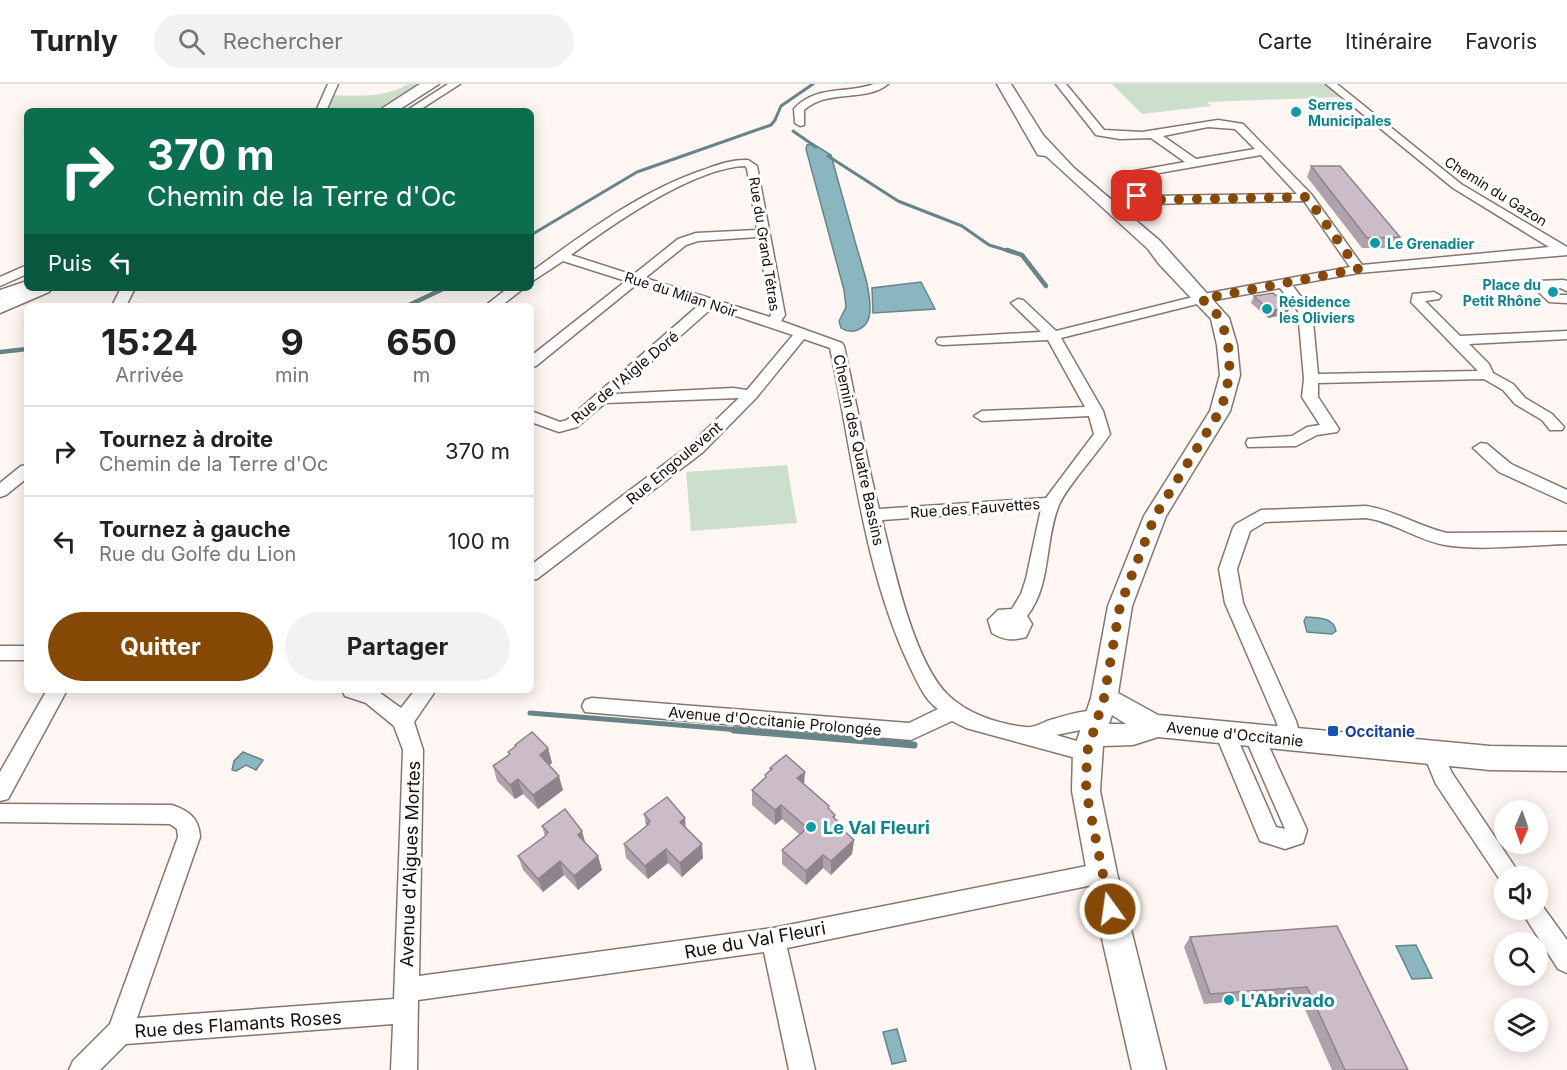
<!DOCTYPE html>
<html lang="fr">
<meta charset="utf-8">
<style>
:root{--surface:#fff;--page:#f2f2f2;--text:#222;--muted:#767676;--line:#e0e0e0;--accent:#854905}
body{margin:0;font-family:Inter,sans-serif;background:var(--page);color:var(--text);height:100vh;display:flex;flex-direction:column;font-size:22px;white-space:nowrap}
*{box-sizing:border-box;margin:0}
p{font-size:20px;color:var(--muted)}
.icon{flex:none;width:33px;height:33px;fill:none;stroke:currentColor;stroke-width:2;stroke-linecap:round;stroke-linejoin:round}
.map{position:relative;flex:1;overflow:hidden}
.details{position:absolute;left:24px;top:219px;width:510px;height:390px;display:flex;flex-direction:column;background:var(--surface);border-radius:9px;box-shadow:0 3px 15px #0003}
.details>*{flex:none}
.top-card{position:absolute;left:24px;top:24px;width:510px;height:183px;border-radius:9px;box-shadow:0 3px 15px #0003;background:#0b6e4f;color:#fff;overflow:hidden}
.needle{width:39px;rotate:182deg}
.buttons{position:absolute;left:1494px;top:716px;display:grid;gap:12px}
.buttons a{display:grid;place-items:center;width:54px;height:54px;border-radius:50%;background:var(--surface);box-shadow:0 3px 15px #0003;font-size:30px}
.pin{position:absolute;display:grid;place-items:center;width:51px;height:51px;color:#fff;margin:-26px;border-radius:12px;box-shadow:0 3px 9px #0006}
.me{position:absolute;width:66px;margin:-33px;rotate:346deg;stroke-linejoin:round;filter:drop-shadow(0 0 4px #0008)}
.turn{display:flex;align-items:center;gap:21px;height:126px;padding:0 24px;font-size:27px}
.turn .icon{width:78px;height:78px;stroke-width:2.5}
.turn b{display:block;font-size:42px;line-height:51px}
.then{display:flex;align-items:center;height:57px;padding:0 24px;background:#0003;gap:12px;font-size:22px}
.eta{display:flex;justify-content:space-evenly;align-items:center;height:102px;text-align:center}
.eta b{font-size:36px;font-weight:700;line-height:42px}
.cta{display:flex;gap:12px;margin-top:auto;padding:12px 24px}
.cta a{flex:1;height:69px;border-radius:36px;background:var(--accent);color:#fff;font-size:24px;font-weight:700;line-height:69px;text-align:center}
.cta a+a{background:var(--page);color:var(--text)}
ul{padding:0;list-style:none}
li{display:flex;align-items:center;gap:18px;height:90px;padding:0 24px;border-top:2px solid var(--line)}
li div{flex:1}
li b{display:block;font-size:22px}
li em{font-style:normal}
header{display:flex;align-items:center;gap:36px;box-sizing:border-box;height:84px;padding:0 30px;background:var(--surface);border-bottom:2px solid var(--line)}
header strong{font-size:28px}
nav{display:flex;gap:33px;margin-inline-start:auto;font-size:21px}
.search{width:420px;height:54px;background:var(--page);display:flex;align-items:center;gap:15px;box-sizing:border-box;padding:0 21px;border-radius:33px;color:var(--muted);font-size:22px}
.map>svg:first-child{display:block}
.green{fill:#ccdfcc}
.water{fill:#8ab7bf;stroke:#678489;stroke-width:1.5}
.lines{fill:none;stroke-linecap:round;stroke-linejoin:round}
.stream-far3{stroke:#678489;stroke-width:3}
.stream-far2{stroke:#678489;stroke-width:4.5}
.stream-far1{stroke:#678489;stroke-width:5}
.stream{stroke:#678489;stroke-width:7}
.street-casing{stroke:#87766e;stroke-width:3}
.secondary-casing{stroke:#87766e;stroke-width:3}
.primary-casing{stroke:#87766e;stroke-width:3}
.street{fill:#fff;fill-rule:evenodd}
.secondary{fill:#fff;fill-rule:evenodd}
.primary{fill:#fff;fill-rule:evenodd}
.wall{fill:#afa2ab}
.shaded-wall{fill:#8f848b}
.building{fill:#ccbcc7;stroke:#8f848b;stroke-width:1.5}
.route{stroke:#854905;stroke-width:10;stroke-dasharray:0 18}
.culture-dot{fill:#0f9aa8;stroke:#fff;stroke-width:2}
.transit-dot{fill:#1a4fb4;stroke:#fff;stroke-width:2}
.labels{text-anchor:middle;dominant-baseline:central;stroke-width:6;stroke-linejoin:round;paint-order:stroke}
.far-culture-label{font-size:14px;font-weight:bold;fill:#0d838f;stroke:#fff;text-anchor:start}
.far-street-label{font-size:14px;fill:#140e0b;stroke:#fff}
.street-label{font-size:15px;fill:#140e0b;stroke:#fff}
.transit-label{font-size:15px;font-weight:bold;fill:#164399;stroke:#fff;text-anchor:start}
.near-culture-label{font-size:18px;font-weight:bold;fill:#0d838f;stroke:#fff;text-anchor:start}
.near-street-label{font-size:18px;fill:#140e0b;stroke:#fff}
</style>
<header>
<strong>Turnly</strong>
<div class="search"><svg class="icon" aria-label="search" viewBox="0 0 24 24"><circle cx="10" cy="10" r="6"/><path d="M15 15l6 6"/></svg>Rechercher</div>
<nav><a>Carte</a><a>Itinéraire</a><a>Favoris</a></nav>
</header>
<div class="map">
<svg width="1567" height="986" viewBox="0 0 1567 986">
<rect width="100%" height="100%" fill="#fef6f2"/>
<g class="green">
<path d="M408,0H418L374,27H323L331,11C357,12 385,14 408,0Z"/>
<polygon points="1112,0 1325,0 1342,13 1207,18 1211,22 1142,30"/>
<polygon points="787,381 797,439 691,447 686,388"/>
</g>
<g class="water">
<path d="M813,60L831,71C839,101 848,131 856,161C862,182 871,206 870,228C869,244 853,252 841,244L839,237L846,223L844,206L806,65L807,61Z"/>
<polygon points="921,198 935,225 873,229 872,204"/>
<path d="M1306,533C1319,534 1333,533 1336,547L1332,550L1307,548L1304,537Z"/>
<polygon points="243,668 263,676 256,686 246,681 236,687 232,686 234,677"/>
<polygon points="1416,861 1432,894 1412,895 1396,862"/>
<polygon points="897,945 906,977 892,980 883,948"/>
</g>
<g class="lines">
<g class="stream-far3">
<polyline points="775,36 781,22 813,0"/>
<polyline points="793,47 816,63"/>
<polyline points="828,72 898,117 962,142 989,161 1012,168"/>
<polyline points="531,151 637,88 771,41 775,36"/>
</g>
<g class="stream-far2">
<polyline points="1007,166 1022,171 1046,202"/>
<polyline points="407,222 445,204"/>
<polyline points="0,268 27,265"/>
</g>
<polyline class="stream-far1" points="530,629 752,647"/>
<polyline class="stream" points="734,646 914,661"/>
<defs>
<g id="street">
<polygon points="328,0 338,0 326,27 316,27"/>
<polygon points="448,0 460,0 418,27 406,27"/>
<path d="M874,0H888C865,19 830,4 804,26V41L800,42L795,39L794,25C815,1 846,10 874,0Z"/>
<path d="M1056,0H1066L1104,46L1142,48L1218,36L1243,40L1311,110L1362,181L1549,163L1453,104L1326,0H1337L1461,100L1567,163V171L1358,189L1292,201L1312,227L1318,290L1478,287L1411,218L1413,210L1434,208L1441,212L1439,215L1425,217L1460,252L1567,247V255L1469,260L1489,280L1493,289L1513,300L1525,314L1552,330L1564,343L1562,346H1550L1542,336L1515,320L1503,306L1484,295L1318,299V313L1339,345L1337,348L1317,351L1296,362L1248,363L1246,359L1248,355L1292,352L1307,343L1320,341L1302,313L1304,295L1298,227L1280,204L1209,217L1061,254L1103,327L1110,350C1097,370 1067,402 1059,421C1044,457 1052,500 1027,532L1032,540L1026,553C1012,557 1004,556 992,549L988,536L998,526L1012,525L1021,510L1026,495L1041,425L882,436C894,484 913,575 947,610C967,630 998,640 1026,643C1032,644 1041,640 1047,637C1064,632 1088,623 1105,629L1108,635L1105,641L1056,651L1094,662L1097,668L1094,674L1087,677L966,644L952,637L911,656L585,628L582,622L585,616L592,614L909,639L938,625C924,615 918,599 910,583C863,484 853,371 830,264L804,255L756,314L703,368L537,495L531,496V481L691,360L739,314L605,319L577,343L559,348L531,338V327L560,338L567,336L700,220L637,200L536,282L531,283V272L626,197L563,177L531,198V188C585,149 639,108 703,86C717,81 732,75 748,76L757,82L785,231L781,237L842,259L844,262C856,316 865,371 879,425L1046,414L1094,350L1089,332L982,337L974,332L982,327L1085,323L1048,256L943,261L938,260L936,257L938,254L1041,248L1011,219L1018,215L1023,216L1056,247L1209,209L1350,183L1304,117L1147,120L1133,115L1113,96L1118,90L1185,78L1151,54L1120,55L1096,51ZM1208,43L1235,45L1255,65L1196,75L1163,52ZM1261,71L1297,110L1149,112L1141,109L1125,95ZM745,82L747,85L757,146L696,149L678,155L633,191L571,171C613,140 693,84 745,82ZM758,153L771,231L770,233L645,194L686,161L698,157ZM712,224L793,251L747,306L733,304L615,310Z"/>
<polygon points="27,181 27,190 0,202 0,193"/>
<polygon points="1563,196 1567,197 1567,207 1560,204 1550,205 1557,211 1567,211 1567,219 1549,218 1531,201 1538,197"/>
<polygon points="27,197 27,204 31,204 0,215 0,206"/>
<polygon points="121,204 135,204 126,222 112,222"/>
<polygon points="508,204 524,204 501,222 485,222"/>
<polygon points="1481,359 1487,360 1511,380 1567,406 1567,419 1499,388 1473,364"/>
<polygon points="27,381 27,394 6,411 0,413 0,399 21,382"/>
<path d="M1366,422C1397,427 1417,442 1447,449L1567,448V460C1530,461 1481,467 1445,461C1417,456 1394,438 1366,434L1265,438L1250,447L1237,485L1243,519L1296,637L1301,655L1298,661L1291,663L1284,661L1276,637L1225,519L1219,485L1233,444L1236,440L1261,426Z"/>
<rect x="0" y="562" width="27" height="14"/>
<polygon points="47,606 67,606 8,715 0,717 0,688"/>
<path d="M342,606H376L401,624L415,606H436L414,638L423,666L419,892L773,844L1102,779L1110,782L1113,789L1110,796L1102,799L787,864L815,986H789L764,868L418,916L417,986H391L393,940L126,960L100,986H69L73,977L110,940L178,753L177,745L170,740L0,738V720L172,721C189,727 199,734 200,753L137,934L394,915L403,666L394,642L366,619L345,612Z"/>
<polygon points="1225,641 1232,643 1235,649 1276,743 1285,745 1244,651 1247,645 1254,643 1261,645 1307,746 1303,759 1285,765 1260,757 1215,649 1218,643"/>
<polygon points="1433,660 1440,663 1452,689 1521,792 1504,792 1504,800 1502,799 1436,700 1423,669 1426,663"/>
<polygon points="1538,816 1567,856 1567,889 1558,885 1520,825 1538,825"/>
</g>
<path id="secondary" d="M997,0H1011L1043,51L1074,84L1160,157L1229,234L1237,261L1240,291L1230,327L1166,432L1132,522L1118,609L1158,631L1490,662L1567,663V687L1490,686L1158,653L1133,661L1103,662L1100,707L1117,789L1166,986H1132L1087,789L1072,707L1073,668L1091,614L1108,522L1144,432L1210,327L1220,291L1217,261L1211,235L1159,180L1148,165L1046,72L1038,71ZM1112,631L1126,640H1109Z"/>
<g id="primary">
<polygon points="420,0 439,0 397,27 378,27"/>
<polygon points="27,203 52,204 49,208 0,229 0,215"/>
</g>
</defs>
<use href="#street" class="street-casing"/>
<use href="#secondary" class="secondary-casing"/>
<use href="#primary" class="primary-casing"/>
<use href="#street" class="street"/>
<use href="#secondary" class="secondary"/>
<use href="#primary" class="primary"/>
</g>
<g class="wall">
<polygon points="1311,82 1400,153 1395,164 1362,164 1307,93"/>
<polygon points="1254,212 1287,230 1268,234 1251,219"/>
<polygon points="515,661 548,664 552,679 549,681 563,706 538,725 523,710 515,715 497,697 493,682 509,671 508,668 515,663"/>
<polygon points="770,684 804,701 829,722 829,726 835,731 835,735 841,740 841,744 854,756 852,770 831,791 823,784 806,801 782,780 782,766 799,750 782,735 775,741 752,721 752,706 765,695 765,691 770,686"/>
<polygon points="644,730 686,745 703,774 682,793 668,779 648,795 626,774 624,760 646,742"/>
<polygon points="542,742 585,759 598,772 602,786 578,806 564,791 543,808 523,786 518,772 545,752"/>
<polygon points="1337,842 1408,986 1332,986 1299,912 1204,920 1184,863 1190,853"/>
</g>
<g class="shaded-wall">
<polygon points="1290,223 1287,230 1268,234 1270,227"/>
<polygon points="548,664 552,679 544,685 540,671"/>
<polygon points="805,688 804,702 797,694"/>
<polygon points="559,692 563,706 538,725 533,711"/>
<polygon points="518,695 523,710 515,715 510,701"/>
<polygon points="781,721 782,735 775,741 775,726"/>
<polygon points="685,734 686,748 680,738"/>
<polygon points="582,747 586,761 578,751"/>
<polygon points="854,756 852,770 831,791 831,777"/>
<polygon points="702,760 703,774 682,793 680,779"/>
<polygon points="666,765 668,779 648,795 645,782"/>
<polygon points="823,771 823,784 806,801 806,787"/>
<polygon points="598,772 602,786 578,806 574,792"/>
<polygon points="560,777 564,791 543,808 538,795"/>
</g>
<g class="building">
<polygon points="1311,82 1340,82 1400,153 1367,154"/>
<polygon points="1273,209 1290,223 1270,227 1254,212"/>
<polygon points="532,648 548,664 540,671 559,692 533,711 518,695 510,701 493,682 510,670 508,668 516,662 515,661"/>
<polygon points="786,671 805,688 797,694 829,722 828,724 835,731 833,733 841,740 839,742 854,756 831,777 823,771 806,787 782,766 805,746 805,742 781,721 775,726 752,706 766,693 765,691 772,685 770,684"/>
<polygon points="667,713 685,734 680,738 702,760 680,779 666,765 645,782 624,760 649,740 647,739 650,737 644,730"/>
<polygon points="565,725 582,747 578,751 598,772 574,792 560,777 538,795 518,772 545,752 548,748 542,742"/>
<polygon points="1337,842 1408,986 1345,986 1307,903 1210,910 1190,853"/>
</g>
<g class="lines">
<path class="route" d="M1110,825L1086,707L1087,668L1104,614L1120,522L1128,501L1155,432L1220,327C1231,298 1234,265 1220,236C1217,228 1208,221 1202,215L1358,185L1307,113L1147,116L1137,112"/>
</g>
<g class="culture-dot">
<circle cx="1296" cy="28" r="6"/>
<circle cx="1375" cy="159" r="6"/>
<circle cx="1553" cy="208" r="6"/>
<circle cx="1267" cy="225" r="6"/>
<circle cx="811" cy="743" r="6"/>
<circle cx="1229" cy="916" r="6"/>
</g>
<rect class="transit-dot" x="1327" y="641" width="12" height="12" rx="3"/>
<g class="labels">
<g class="far-culture-label">
<text x="1308" y="20">Serres<tspan x="1308" dy="16">Municipales</tspan></text>
<text x="1387" y="159">Le Grenadier</text>
<text x="1541" y="200" text-anchor="end">Place du<tspan x="1541" dy="16">Petit Rhône</tspan></text>
<text x="1279" y="217">Résidence<tspan x="1279" dy="16">les Oliviers</tspan></text>
</g>
<g class="far-street-label">
<text transform="translate(1496 107) rotate(32)">Chemin du Gazon</text>
<text transform="translate(765 160) rotate(81)">Rue du Grand Tétras</text>
<text transform="translate(681 210) rotate(18)">Rue du Milan Noir</text>
</g>
<g class="street-label">
<text transform="translate(625 293) rotate(-40)">Rue de l'Aigle Doré</text>
<text transform="translate(859 366) rotate(78)">Chemin des Quatre Bassins</text>
<text transform="translate(674 379) rotate(-40)">Rue Engoulevent</text>
<text transform="translate(975 424) rotate(-4)">Rue des Fauvettes</text>
<text transform="translate(775 637) rotate(5)">Avenue d'Occitanie Prolongée</text>
<text transform="translate(1235 650) rotate(6)">Avenue d'Occitanie</text>
</g>
<g class="transit-label">
<text x="1345" y="647">Occitanie</text>
</g>
<g class="near-culture-label">
<text x="823" y="743">Le Val Fleuri</text>
<text x="1241" y="916">L'Abrivado</text>
</g>
<g class="near-street-label">
<text transform="translate(410 780) rotate(-88)">Avenue d'Aigues Mortes</text>
<text transform="translate(755 856) rotate(-10)">Rue du Val Fleuri</text>
<text transform="translate(238 940) rotate(-4)">Rue des Flamants Roses</text>
</g>
</g>
</svg>
<div class="buttons">
<a><svg class="needle" viewBox="-14 -14 28 28"><path d="M0-13l5 13h-10z" fill="#e53935"/><path d="M0 13l5-13h-10z" fill="#767676"/></svg></a>
<a><svg class="icon" aria-label="sound" viewBox="0 0 24 24"><path d="M4 9h4l5-4v14l-5-4H4zM17 9q2 3 0 6"/></svg></a>
<a><svg class="icon" aria-label="search" viewBox="0 0 24 24"><circle cx="10" cy="10" r="6"/><path d="M15 15l6 6"/></svg></a>
<a><svg class="icon" aria-label="layers" viewBox="0 0 24 24"><path d="M12 4l9 5-9 5-9-5zM3 14l9 5 9-5"/></svg></a>
</div>
<div class="pin" style="left:1137px;top:112px;background:#d93025"><svg class="icon" aria-label="arrive" viewBox="0 0 24 24"><path d="M6 21V4h12l-3 4 3 4H6"/></svg></div>
<svg class="me" style="left:1110px;top:825px" viewBox="-20 -20 40 40"><circle r="17" fill="#854905" stroke="#fff" stroke-width="3"/><path d="M0-11L8 9 0 5-8 9z" fill="#fff"/></svg>
<div class="top-card">
<div class="turn"><svg class="icon" aria-label="right" viewBox="0 0 24 24"><path d="M7 20v-9h11M14 6l5 5-5 5"/></svg><div><b>370 m</b>Chemin de la Terre d'Oc</div></div>
<div class="then">Puis<svg class="icon" aria-label="left" viewBox="0 0 24 24"><path d="M17 20v-9H6M10 6l-5 5 5 5"/></svg></div>
</div>
<section class="details">
<div class="eta">
<div><b>15:24</b><p>Arrivée</p></div>
<div><b>9</b><p>min</p></div>
<div><b>650</b><p>m</p></div>
</div>
<ul>
<li><svg class="icon" aria-label="right" viewBox="0 0 24 24"><path d="M7 20v-9h11M14 6l5 5-5 5"/></svg><div><b>Tournez à droite</b><p>Chemin de la Terre d'Oc</p></div><em>370 m</em></li>
<li><svg class="icon" aria-label="left" viewBox="0 0 24 24"><path d="M17 20v-9H6M10 6l-5 5 5 5"/></svg><div><b>Tournez à gauche</b><p>Rue du Golfe du Lion</p></div><em>100 m</em></li>
</ul>
<div class="cta"><a>Quitter</a><a>Partager</a></div>
</section>
</div>
